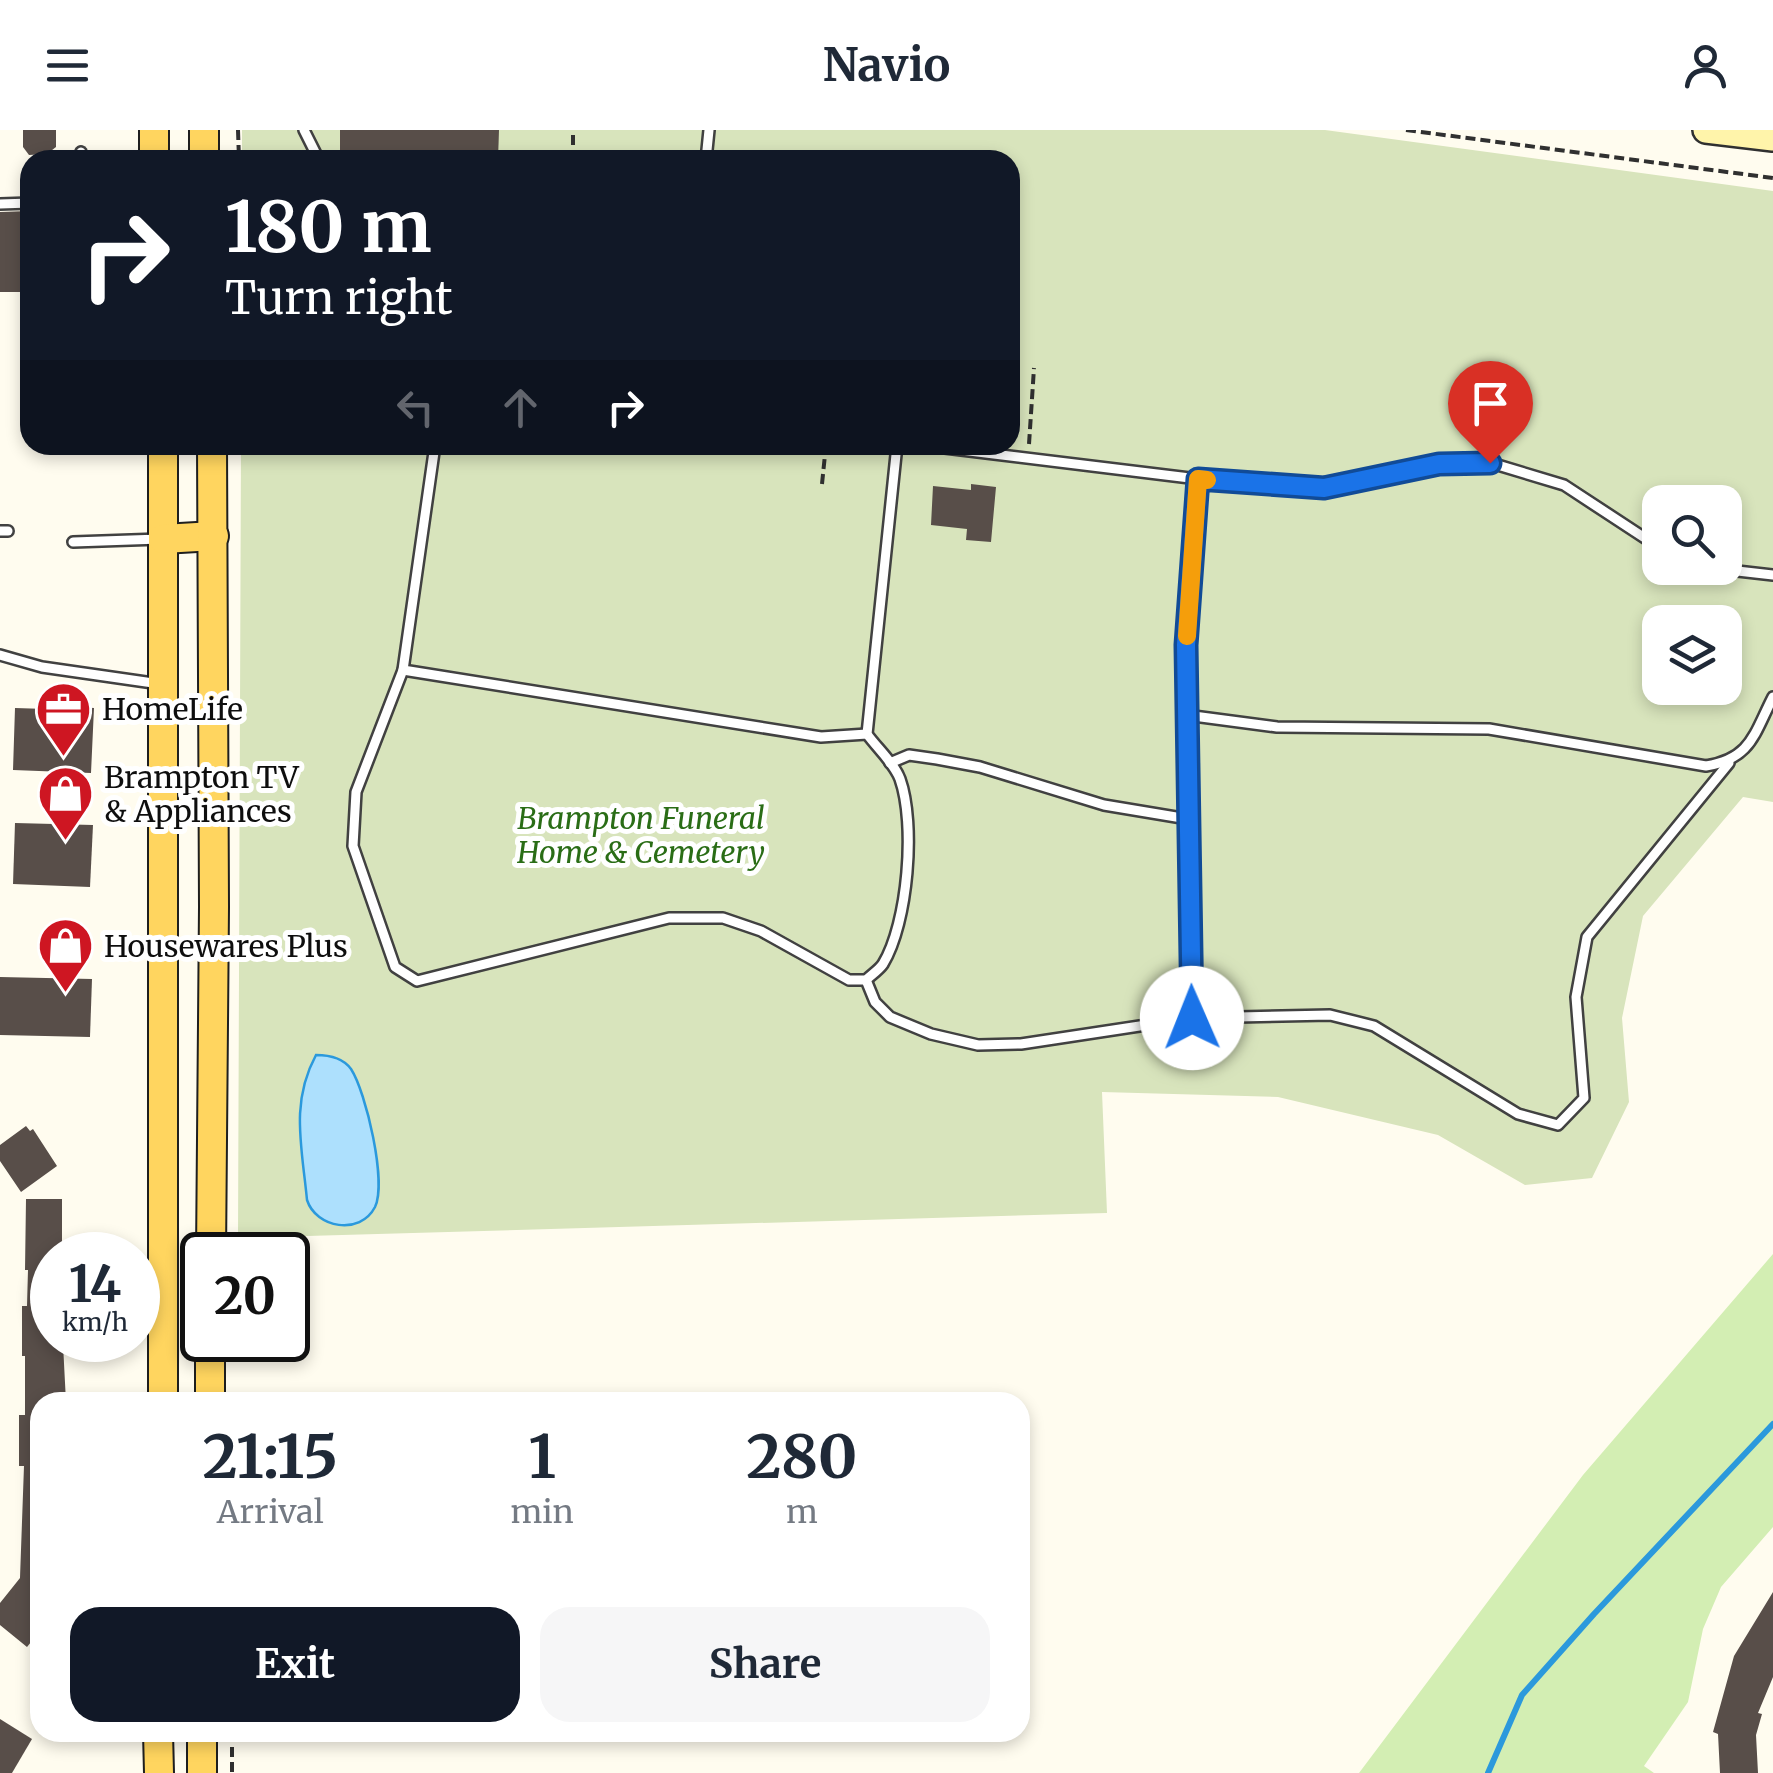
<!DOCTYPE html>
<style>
:root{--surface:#fff;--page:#f6f6f7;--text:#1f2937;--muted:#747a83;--accent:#111827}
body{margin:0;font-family:Merriweather,serif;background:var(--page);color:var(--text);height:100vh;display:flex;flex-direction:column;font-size:38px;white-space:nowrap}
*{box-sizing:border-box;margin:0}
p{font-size:32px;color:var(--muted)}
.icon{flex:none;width:55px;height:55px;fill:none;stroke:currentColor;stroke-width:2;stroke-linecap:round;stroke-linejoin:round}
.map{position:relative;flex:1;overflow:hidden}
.details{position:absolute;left:30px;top:1262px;width:1000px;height:350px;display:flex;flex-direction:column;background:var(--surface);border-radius:30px;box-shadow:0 5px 15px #0003}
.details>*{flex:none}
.top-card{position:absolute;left:20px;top:20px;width:1000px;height:305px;border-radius:30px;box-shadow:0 5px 15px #0003;background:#111827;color:#fff;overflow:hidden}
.controls{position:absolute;left:1642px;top:355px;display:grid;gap:20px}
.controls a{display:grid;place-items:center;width:100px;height:100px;border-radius:20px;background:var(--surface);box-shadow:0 5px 15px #0003;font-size:50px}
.speed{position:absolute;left:30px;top:1102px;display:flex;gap:20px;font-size:50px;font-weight:700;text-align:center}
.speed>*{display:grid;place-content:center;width:130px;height:130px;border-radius:50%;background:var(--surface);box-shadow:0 5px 15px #0003;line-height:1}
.speed small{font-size:25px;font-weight:400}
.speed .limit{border:5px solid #111;border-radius:15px;background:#fff;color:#111}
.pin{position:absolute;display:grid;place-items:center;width:85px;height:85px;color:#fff;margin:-102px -42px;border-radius:50% 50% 50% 0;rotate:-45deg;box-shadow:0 0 10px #0007}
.pin .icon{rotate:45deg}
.me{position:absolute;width:110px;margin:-55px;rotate:359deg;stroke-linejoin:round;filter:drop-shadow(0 0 8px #0008)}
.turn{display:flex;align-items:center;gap:35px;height:210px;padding:0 40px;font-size:45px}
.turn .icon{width:130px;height:130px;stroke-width:2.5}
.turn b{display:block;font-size:70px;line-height:85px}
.lanes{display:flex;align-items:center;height:95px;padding:0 40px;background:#0003;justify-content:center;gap:50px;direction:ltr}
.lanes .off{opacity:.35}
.eta{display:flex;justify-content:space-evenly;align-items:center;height:170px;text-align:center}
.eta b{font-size:60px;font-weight:700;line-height:70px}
.cta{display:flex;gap:20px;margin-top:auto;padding:20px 40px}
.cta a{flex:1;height:115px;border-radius:30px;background:var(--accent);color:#fff;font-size:40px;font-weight:700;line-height:115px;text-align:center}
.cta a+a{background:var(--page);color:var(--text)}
header{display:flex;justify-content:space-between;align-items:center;height:130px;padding:0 40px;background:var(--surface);font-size:45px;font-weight:700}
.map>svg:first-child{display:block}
.green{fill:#d3eeb3}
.cemetery{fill:#d8e4bc;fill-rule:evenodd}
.water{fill:#ade0fd;stroke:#2b99dc;stroke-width:2.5}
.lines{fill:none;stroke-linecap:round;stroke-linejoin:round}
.stream{stroke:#2b99dc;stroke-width:6}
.building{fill:#584e49}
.service-casing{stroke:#414141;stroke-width:14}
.secondary-casing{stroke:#303030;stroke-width:30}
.primary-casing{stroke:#1f1f1f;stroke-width:32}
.path{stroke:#303030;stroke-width:4;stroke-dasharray:10 5;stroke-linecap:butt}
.service{stroke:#fff;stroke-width:9}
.secondary{stroke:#fff4aa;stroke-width:25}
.primary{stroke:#ffd55f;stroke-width:28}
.route-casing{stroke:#114b97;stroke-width:25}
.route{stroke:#1a73e8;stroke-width:18}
.slow{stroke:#f59e0b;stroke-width:18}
.labels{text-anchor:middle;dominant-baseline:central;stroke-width:10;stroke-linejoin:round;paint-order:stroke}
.poi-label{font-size:30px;fill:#0e0e0e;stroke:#fff;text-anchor:start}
.park-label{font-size:30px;font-style:italic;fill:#2a6d16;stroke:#fff}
</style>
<header><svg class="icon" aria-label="menu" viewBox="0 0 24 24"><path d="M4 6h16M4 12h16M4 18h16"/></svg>Navio<svg class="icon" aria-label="person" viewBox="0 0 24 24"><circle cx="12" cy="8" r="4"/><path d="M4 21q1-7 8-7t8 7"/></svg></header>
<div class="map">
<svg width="1773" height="1643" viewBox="0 0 1773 1643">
<rect width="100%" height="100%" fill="#fffcef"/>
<polygon class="green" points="1773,1124 1773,1397 1721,1457 1703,1499 1688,1572 1644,1636 1654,1643 1359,1643 1583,1345"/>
<path class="cemetery" d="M242,0H1325L1773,61V672L1743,667L1643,786L1622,888L1629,972L1592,1048L1525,1055L1438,1005L1278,967L1102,962L1107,1083L238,1108L241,315H1010V30H242ZM1660,372H1725V438H1660ZM1660,492H1725V558H1660Z"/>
<path class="water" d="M316,925C329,925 343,928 351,939C366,962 387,1052 375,1077C360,1106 316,1098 307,1070C302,1017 290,973 316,925Z"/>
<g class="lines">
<polyline class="stream" points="1488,1643 1522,1565 1594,1484 1773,1294"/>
</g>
<g class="building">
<polygon points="23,0 56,0 56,17 47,24 29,25 23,17"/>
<polygon points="340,0 499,0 498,30 340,30"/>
<polygon points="30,81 30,162 0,162 0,82"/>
<polygon points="971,354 996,357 991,412 966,410 967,399 931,395 933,356 971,360"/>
<polygon points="79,577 94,578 91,643 13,640 15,578 78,580"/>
<polygon points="15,693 93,695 90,757 13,754"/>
<polygon points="0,847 92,849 90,907 0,905"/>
<polygon points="26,996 30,1001 33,999 57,1036 21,1062 0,1031 0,1015"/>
<polygon points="26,1069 62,1069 62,1116 55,1116 52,1125 52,1210 63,1214 66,1272 40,1272 40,1501 27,1517 0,1495 0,1473 20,1448 24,1336 19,1336 19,1285 25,1285 25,1226 22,1226 22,1176 27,1176 28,1140 25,1140"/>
<polygon points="1773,1462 1773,1547 1758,1583 1762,1584 1756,1605 1758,1643 1720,1643 1718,1604 1713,1602 1734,1526"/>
<polygon points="0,1589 32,1609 12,1643 0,1643"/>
</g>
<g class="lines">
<defs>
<g id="service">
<polyline points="304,0 319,30"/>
<polyline points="79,30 81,22"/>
<polyline points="706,30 709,0"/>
<polyline points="0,74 30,73"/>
<path d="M435,315L403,540L356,662L353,716L395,837L417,851L669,788H723L761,801L849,850H866C871,845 879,840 883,834C908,793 916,694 900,649C894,633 877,618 867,604L897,315"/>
<path d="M920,315L1198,349L1186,515V585L1277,597L1489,599L1706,636C1751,629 1754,604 1773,567"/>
<polyline points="1198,349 1324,357 1439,335 1491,333 1564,355 1660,418"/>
<polyline points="0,401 8,401"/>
<polyline points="73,412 160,409"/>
<polyline points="1711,438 1773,445"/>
<polyline points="0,525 42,537 160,554"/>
<polyline points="403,540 821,607 867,604"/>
<polyline points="1186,585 1192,888"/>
<polyline points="890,633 909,625 937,629 980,637 1104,675 1188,689"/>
<polyline points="866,850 875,872 890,887 931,904 978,915 1021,914 1192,888 1330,885 1374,896 1518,984 1558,995 1584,968 1576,867 1587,807 1729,633"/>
</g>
<polyline id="secondary" points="1706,0 1773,8"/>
<g id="primary">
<polyline points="154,0 154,30"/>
<polyline points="204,0 204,30"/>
<polyline points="163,315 163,1272"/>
<polyline points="163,409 214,406"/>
<polyline points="211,1125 214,777 212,315"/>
<polyline points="210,1272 210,1210"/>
<polyline points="158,1602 159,1643"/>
<polyline points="202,1602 202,1643"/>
</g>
</defs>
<use href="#service" class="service-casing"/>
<use href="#secondary" class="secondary-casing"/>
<use href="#primary" class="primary-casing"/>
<g class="path">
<polyline points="238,0 239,30"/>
<polyline points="1406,0 1773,48"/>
<polyline points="573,30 573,0"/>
<polyline points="1029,314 1034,238"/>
<polyline points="822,354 826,315"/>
<polyline points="232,1602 232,1643"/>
</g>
<use href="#service" class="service"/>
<use href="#secondary" class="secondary"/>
<use href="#primary" class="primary"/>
</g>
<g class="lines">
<defs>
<polyline id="route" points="1192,888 1186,515 1198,349 1324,358 1439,334 1490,333"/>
</defs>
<use href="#route" class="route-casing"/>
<use href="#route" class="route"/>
<polyline class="slow" points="1187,506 1198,349 1207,350"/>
</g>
<defs>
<symbol id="office-pin" viewBox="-11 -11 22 30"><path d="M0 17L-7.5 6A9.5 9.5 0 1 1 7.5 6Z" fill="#ce1622" stroke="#fff"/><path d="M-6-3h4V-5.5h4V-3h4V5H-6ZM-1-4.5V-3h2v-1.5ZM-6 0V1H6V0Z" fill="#fff"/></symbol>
<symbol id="shop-pin" viewBox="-11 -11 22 30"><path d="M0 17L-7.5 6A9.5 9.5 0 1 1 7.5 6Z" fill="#ce1622" stroke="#fff"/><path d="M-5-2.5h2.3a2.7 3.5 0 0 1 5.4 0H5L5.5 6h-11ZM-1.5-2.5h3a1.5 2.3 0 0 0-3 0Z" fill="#fff"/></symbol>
</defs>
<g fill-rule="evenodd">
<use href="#office-pin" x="32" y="548" width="63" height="86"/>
<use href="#shop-pin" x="34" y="632" width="63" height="86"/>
<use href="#shop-pin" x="34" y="784" width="63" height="86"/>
</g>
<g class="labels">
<g class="poi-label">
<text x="102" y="579">HomeLife</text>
<text x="104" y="647">Brampton TV<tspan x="104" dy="34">&amp; Appliances</tspan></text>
<text x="104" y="816">Housewares Plus</text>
</g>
<g class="park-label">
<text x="641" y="688">Brampton Funeral<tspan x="641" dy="34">Home &amp; Cemetery</tspan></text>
</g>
</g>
</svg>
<div class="controls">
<a><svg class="icon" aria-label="search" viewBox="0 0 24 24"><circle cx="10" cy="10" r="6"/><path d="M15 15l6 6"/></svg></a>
<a><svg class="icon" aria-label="layers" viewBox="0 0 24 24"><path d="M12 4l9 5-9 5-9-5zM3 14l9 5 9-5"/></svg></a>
</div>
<div class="speed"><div>14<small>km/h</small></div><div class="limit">20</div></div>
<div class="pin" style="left:1490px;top:333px;background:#d93025"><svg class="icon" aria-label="arrive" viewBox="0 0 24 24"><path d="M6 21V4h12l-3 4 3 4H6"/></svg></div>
<svg class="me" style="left:1192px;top:888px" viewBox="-20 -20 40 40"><circle r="19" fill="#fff"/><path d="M0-13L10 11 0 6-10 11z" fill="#1a73e8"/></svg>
<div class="top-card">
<div class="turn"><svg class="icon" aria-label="right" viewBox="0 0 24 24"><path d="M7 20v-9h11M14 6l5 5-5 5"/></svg><div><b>180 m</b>Turn right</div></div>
<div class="lanes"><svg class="icon off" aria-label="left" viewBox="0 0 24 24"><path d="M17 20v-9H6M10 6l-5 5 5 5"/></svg><svg class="icon off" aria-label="ahead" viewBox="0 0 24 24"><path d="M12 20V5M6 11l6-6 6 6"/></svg><svg class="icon" aria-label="right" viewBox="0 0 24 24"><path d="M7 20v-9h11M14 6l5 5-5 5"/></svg></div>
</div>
<section class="details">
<div class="eta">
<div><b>21:15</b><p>Arrival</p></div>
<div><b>1</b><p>min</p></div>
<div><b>280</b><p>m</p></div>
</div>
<div class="cta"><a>Exit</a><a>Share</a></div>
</section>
</div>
